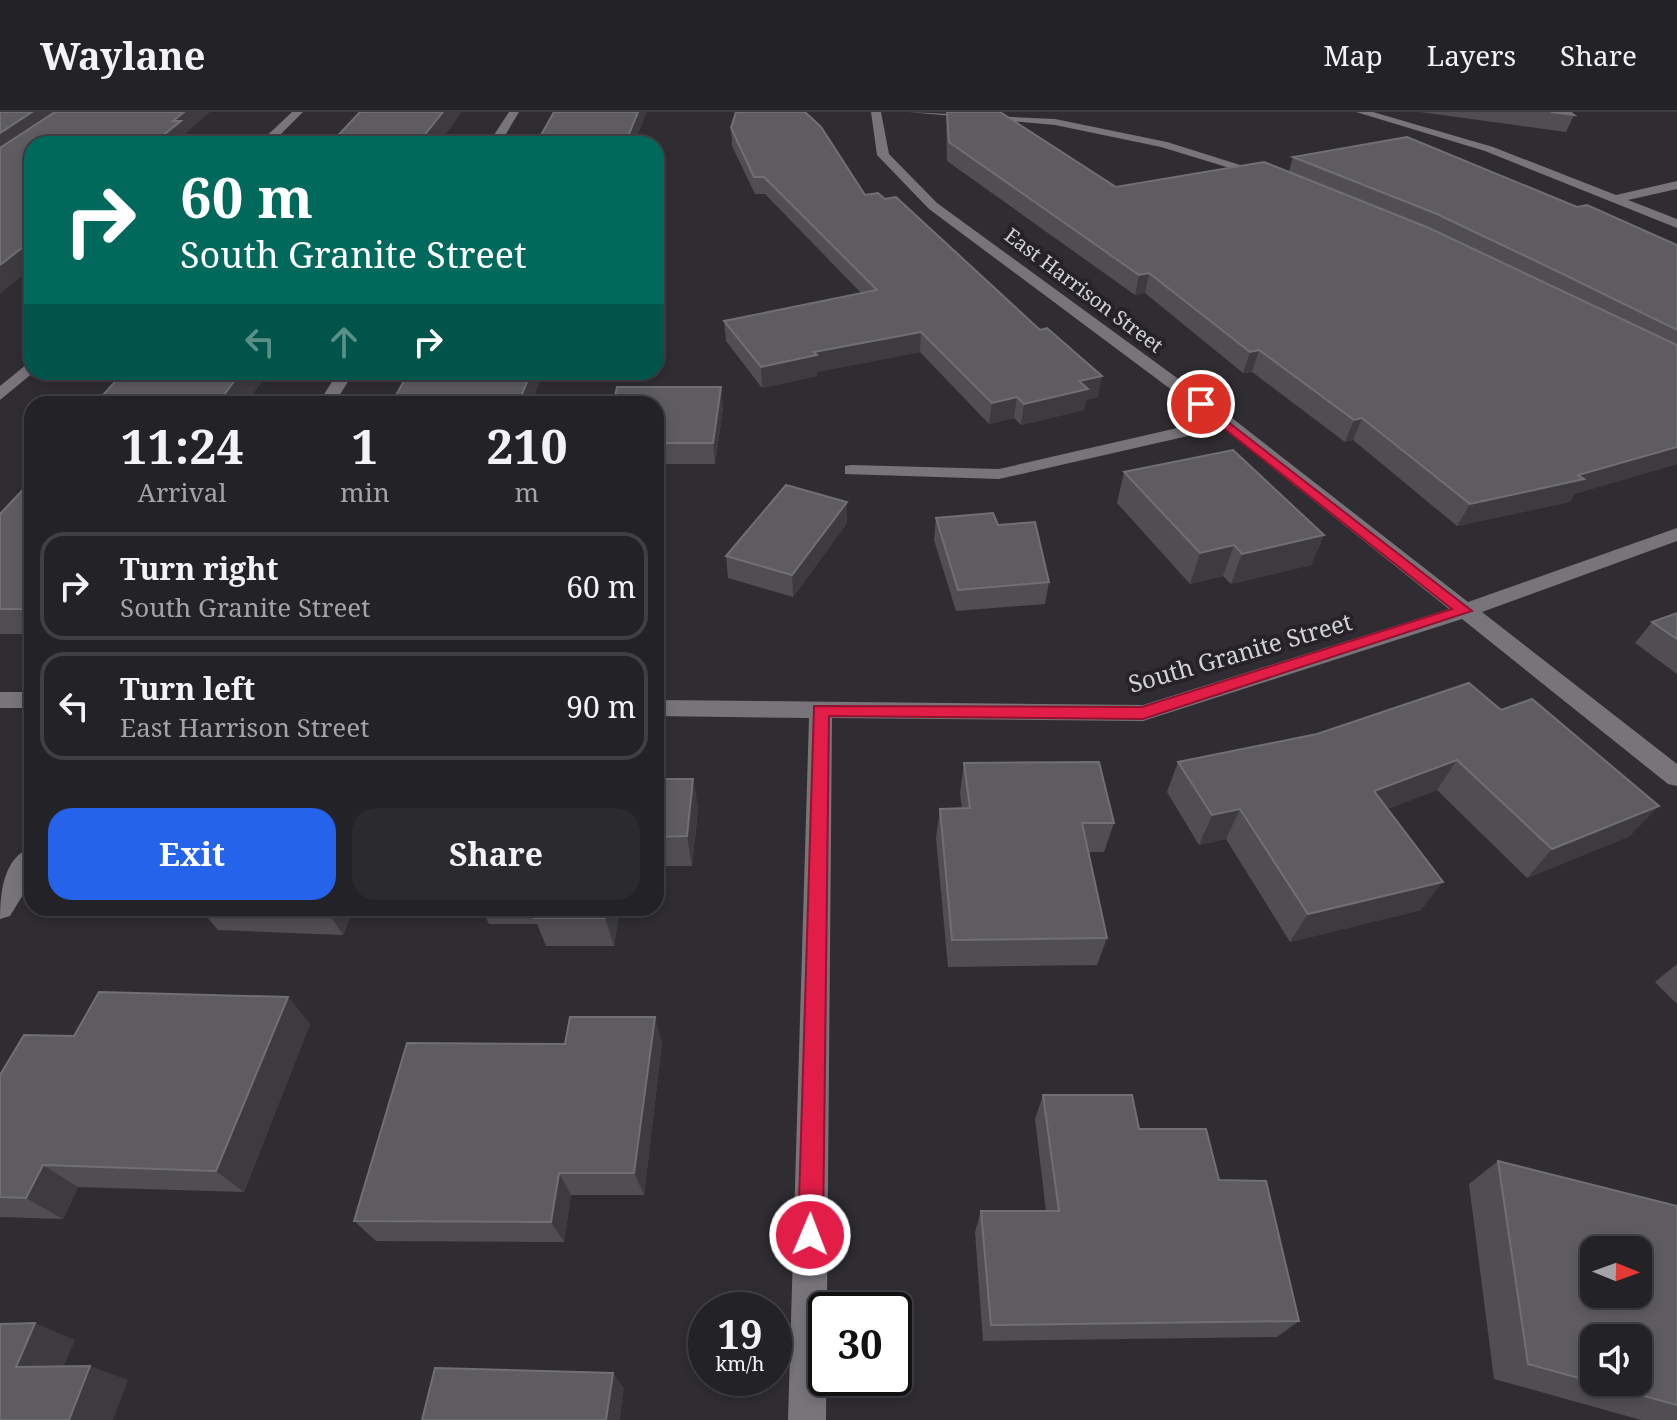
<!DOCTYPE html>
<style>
:root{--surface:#232226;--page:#2b2a2e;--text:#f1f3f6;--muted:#a3a4a7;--line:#403f43;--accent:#2563eb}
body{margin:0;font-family:"Noto Serif",serif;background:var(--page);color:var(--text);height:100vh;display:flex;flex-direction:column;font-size:30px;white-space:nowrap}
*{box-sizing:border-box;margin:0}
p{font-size:26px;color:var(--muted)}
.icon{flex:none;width:44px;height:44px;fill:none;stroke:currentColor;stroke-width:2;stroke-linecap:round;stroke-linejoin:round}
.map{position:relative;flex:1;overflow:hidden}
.sheet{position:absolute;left:24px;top:284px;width:640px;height:520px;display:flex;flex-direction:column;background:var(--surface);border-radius:24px;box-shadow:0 4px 12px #0003,0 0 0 2px var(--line)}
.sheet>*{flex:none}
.banner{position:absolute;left:24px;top:24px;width:640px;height:244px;border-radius:24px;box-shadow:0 4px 12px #0003,0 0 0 2px var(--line);background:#00695c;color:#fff;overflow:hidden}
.needle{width:52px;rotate:91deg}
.controls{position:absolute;left:1580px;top:1124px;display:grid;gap:16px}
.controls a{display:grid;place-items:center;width:72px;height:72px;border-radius:16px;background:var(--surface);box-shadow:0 4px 12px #0003,0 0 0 2px var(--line);font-size:40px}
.speed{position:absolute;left:688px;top:1180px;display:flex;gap:16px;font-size:40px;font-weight:700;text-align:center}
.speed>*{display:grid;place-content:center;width:104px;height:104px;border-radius:50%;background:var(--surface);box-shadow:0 4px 12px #0003,0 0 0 2px var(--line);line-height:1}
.speed small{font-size:20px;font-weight:400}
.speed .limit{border:4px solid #111;border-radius:12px;background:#fff;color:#111}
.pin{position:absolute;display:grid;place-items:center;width:68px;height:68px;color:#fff;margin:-34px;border:4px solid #fff;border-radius:50%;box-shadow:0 2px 8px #0007}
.me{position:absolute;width:88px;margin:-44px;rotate:1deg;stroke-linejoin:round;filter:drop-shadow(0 0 6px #0008)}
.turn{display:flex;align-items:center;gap:28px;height:168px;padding:0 24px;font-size:36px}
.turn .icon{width:104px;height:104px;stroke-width:2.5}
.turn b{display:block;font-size:56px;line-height:68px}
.lanes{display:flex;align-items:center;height:76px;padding:0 24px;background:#0003;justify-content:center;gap:40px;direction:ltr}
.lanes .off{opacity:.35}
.eta{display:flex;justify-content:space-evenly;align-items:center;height:136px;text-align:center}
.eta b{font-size:48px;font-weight:700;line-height:56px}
.cta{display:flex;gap:16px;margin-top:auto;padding:16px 24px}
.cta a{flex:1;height:92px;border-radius:24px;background:var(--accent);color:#fff;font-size:32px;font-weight:700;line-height:92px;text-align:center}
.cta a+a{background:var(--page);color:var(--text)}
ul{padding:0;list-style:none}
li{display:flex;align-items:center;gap:24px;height:108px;margin:0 16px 12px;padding:0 8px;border:4px solid var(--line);border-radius:24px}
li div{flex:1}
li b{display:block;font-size:30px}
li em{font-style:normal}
header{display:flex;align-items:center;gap:48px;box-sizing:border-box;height:112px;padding:0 40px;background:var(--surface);border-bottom:2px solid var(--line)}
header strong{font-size:38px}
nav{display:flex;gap:44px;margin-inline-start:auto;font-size:28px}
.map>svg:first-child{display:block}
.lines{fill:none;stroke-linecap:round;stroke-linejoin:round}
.street{fill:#77757a;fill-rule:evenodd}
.wall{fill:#504e53}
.shaded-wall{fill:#3d3b40}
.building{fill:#5e5c61;stroke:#706f73;stroke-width:2;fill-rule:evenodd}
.route{fill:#e11d48;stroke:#92132f;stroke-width:2}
.labels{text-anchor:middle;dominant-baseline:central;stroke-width:8;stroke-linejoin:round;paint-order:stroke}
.far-street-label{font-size:20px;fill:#d3d2d5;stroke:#252328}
.street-label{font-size:24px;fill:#d3d2d5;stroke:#252328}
</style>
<header>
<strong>Waylane</strong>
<nav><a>Map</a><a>Layers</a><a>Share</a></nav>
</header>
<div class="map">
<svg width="1677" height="1308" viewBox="0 0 1677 1308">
<rect width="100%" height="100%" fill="#2f2d32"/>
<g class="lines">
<g class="street">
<polygon points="292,0 303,0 271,32 258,32"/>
<polygon points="509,0 519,0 500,32 488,32"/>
<polygon points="871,0 881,0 889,42 937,91 1232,306 1468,490 1677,416 1677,429 1482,500 1677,652 1677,674 1668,672 1462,507 1143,609 832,606 826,1308 788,1308 809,606 656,604 656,588 1143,593 1449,497 1223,316 999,367 845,362 845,354 851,353 999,357 1212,308 929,97 877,43"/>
<polygon points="908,0 1055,7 1167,30 1275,64 1269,68 1161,35 1055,13"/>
<polygon points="1356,0 1373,0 1493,35 1616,83 1677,69 1677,77 1628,88 1677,107 1677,116 1485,39"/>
<polygon points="32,248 34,260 0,288 0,274"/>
<polygon points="338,260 354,260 334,292 318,292"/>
<rect x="0" y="580" width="32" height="16"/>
<path d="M32,735V768L10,804L0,807C0,782 3,745 32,735Z"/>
</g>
</g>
<g class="wall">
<polygon points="946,0 1000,0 1116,75 1289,59 1293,45 1577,95 1677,133 1677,352 1574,382 1570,390 1457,414 1353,328 1345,330 1252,260 1243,261 1145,181 1135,183 947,49"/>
<polygon points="1420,0 1570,0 1574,3 1566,20"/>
<polygon points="731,16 865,83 1098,285 1086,288 1084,298 1021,313 1014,306 989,312 920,240 817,260 817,264 762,276 726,229 724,209 861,181 765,82 755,82 732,34"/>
<polygon points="656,292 723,296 715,352 660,352 658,344 656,344"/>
<polygon points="1124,360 1324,423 1311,453 1231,472 1223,464 1190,472 1117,391"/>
<polygon points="32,368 32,522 0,522 0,402"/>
<polygon points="936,406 1049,470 1045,492 956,499 934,428"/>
<polygon points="847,411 793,485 728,466 726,444"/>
<polygon points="1677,501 1677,562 1635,531 1652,510"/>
<polygon points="1469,571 1630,724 1527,766 1437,678 1387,697 1421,798 1290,830 1226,727 1199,733 1167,680 1178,650 1317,622"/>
<polygon points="964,651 1114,711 1104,740 1089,740 1107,826 1097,853 948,855 936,726 940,697 962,697 960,681"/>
<polygon points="656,667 693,667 698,697 692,754 656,754"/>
<polygon points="199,796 354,796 343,823 218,818"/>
<polygon points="481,796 620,796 614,834 546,834 537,812 489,812"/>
<polygon points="1677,852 1677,892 1655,870"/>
<polygon points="288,885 310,912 244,1080 78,1075 63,1107 0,1105 0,963 74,924"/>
<polygon points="662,931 644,1083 571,1083 564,1130 376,1129 354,1109"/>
<polygon points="1043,983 1139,1017 1219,1068 1299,1209 1277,1225 983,1229 975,1120 981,1099 1046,1099 1035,1007"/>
<polygon points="1498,1049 1677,1094 1677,1308 1641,1308 1494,1267 1469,1072"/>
</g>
<g class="shaded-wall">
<polygon points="32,0 66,0 0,44 0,21"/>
<polygon points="184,0 210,0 186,21 188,26 180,32 152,32 173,9"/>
<polygon points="443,0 462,0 438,32 417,32"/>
<polygon points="638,0 647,0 634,32 625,32"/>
<polygon points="32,128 32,156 0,182 0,153"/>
<polygon points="1149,161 1145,181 1135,183 1139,163"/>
<polygon points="921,220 920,240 817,260 817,264 762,276 761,255 814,240"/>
<polygon points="1259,238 1252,260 1243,261 1250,240"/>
<polygon points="241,260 269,260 246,292 217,292"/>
<polygon points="531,260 544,260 531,292 518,292"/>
<polygon points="1102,264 1098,285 1086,288 1084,298 1021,313 1024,292 1079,269"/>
<polygon points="721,275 723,296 715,352 713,331"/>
<polygon points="1017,285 1014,306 989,312 992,291"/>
<polygon points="1362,306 1353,328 1345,330 1354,308"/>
<polygon points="1677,335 1677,352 1574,382 1570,390 1457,414 1470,392"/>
<polygon points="847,390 847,411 793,485 792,463"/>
<polygon points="1324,423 1311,453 1231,472 1242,442"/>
<polygon points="1234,433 1223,464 1190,472 1200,441"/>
<polygon points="1457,648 1437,678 1356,709 1374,679"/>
<polygon points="693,667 698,697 692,754 687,724"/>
<polygon points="1659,694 1630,724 1527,766 1552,737"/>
<polygon points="1240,697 1226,727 1199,733 1212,703"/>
<polygon points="1443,770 1421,798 1290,830 1308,802"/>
<polygon points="325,796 354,796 343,823"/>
<polygon points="606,796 620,796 614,834 605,806"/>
<polygon points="288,885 310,912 244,1080 216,1059"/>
<polygon points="655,905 662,931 644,1083 634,1061"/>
<polygon points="43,1053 78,1075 63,1107 26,1086"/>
<polygon points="559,1061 571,1083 564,1130 551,1110"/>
<polygon points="35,1211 75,1228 57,1270 16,1255"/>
<polygon points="90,1254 128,1268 113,1308 69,1308"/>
<polygon points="613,1261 624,1276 620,1308 606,1308"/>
</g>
<g class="building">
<polygon points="0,0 32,0 0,21"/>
<polygon points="55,0 184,0 173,9 181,9 152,32 32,32 32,128 0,153 0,36"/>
<polygon points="360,0 443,0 417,32 330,32"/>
<polygon points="554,0 638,0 625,32 536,32"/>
<polygon points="736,0 805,0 821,15 865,83 878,81 885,87 896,85 1040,218 1047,216 1102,264 1079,269 1088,277 1024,292 1017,285 992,291 921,220 814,240 817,243 761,255 724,209 877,178 764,65 754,65 731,16"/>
<polygon points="947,0 1000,0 1116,75 1264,50 1429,116 1677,233 1677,335 1578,363 1584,367 1470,392 1362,306 1354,308 1259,238 1250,240 1149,161 1139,163 949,30"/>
<polygon points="1551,0 1570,0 1574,3"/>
<polygon points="1407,25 1577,95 1587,93 1677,133 1677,218 1565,163 1437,102 1293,45"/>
<polygon points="124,260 241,260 217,292 104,292 113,283 103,283"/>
<polygon points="409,260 531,260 518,292 391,292"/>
<polygon points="617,275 721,275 713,331 656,331 658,322 656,322 656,292 613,292"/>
<polygon points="1233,338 1324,423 1242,442 1234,433 1200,441 1124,360"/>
<polygon points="32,368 32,497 0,497 0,402"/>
<polygon points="786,373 847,390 792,463 726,444"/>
<polygon points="993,401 998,413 1035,410 1049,470 958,478 936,406"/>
<polygon points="1677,501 1677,527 1652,510"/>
<polygon points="1469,571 1501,598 1532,587 1659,694 1552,737 1457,648 1374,679 1443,770 1308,802 1240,697 1212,703 1178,650 1317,622"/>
<polygon points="1099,650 1114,711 1082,711 1107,826 952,828 940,697 970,696 964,651"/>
<polygon points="656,667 693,667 687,724 656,725"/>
<polygon points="537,796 606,796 605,806 534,806"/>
<polygon points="99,880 288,885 216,1059 43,1053 26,1086 0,1085 0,963 24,923 74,924"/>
<polygon points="570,905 655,905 634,1061 559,1061 551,1110 354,1109 407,931 565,932"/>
<polygon points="1043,983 1132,983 1139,1017 1206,1017 1219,1068 1266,1069 1299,1209 991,1213 981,1099 1059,1099"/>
<path d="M1498,1049L1677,1094V1293L1528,1252ZM1594,1138H1638V1182H1594ZM1594,1226H1638V1270H1594Z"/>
<polygon points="35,1211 16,1255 90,1254 69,1308 0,1308 0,1212"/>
<polygon points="435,1256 613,1261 606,1308 422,1308"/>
</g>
<polygon class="route" points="1201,289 1472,499 1143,607 829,604 823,1123 819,1132 810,1136 801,1132 798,1123 814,594 1142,595 1452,497 1197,295 1195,292"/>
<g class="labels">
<g class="far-street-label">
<text transform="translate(1084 178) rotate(37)">East Harrison Street</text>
</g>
<g class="street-label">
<text transform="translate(1240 540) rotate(-16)">South Granite Street</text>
</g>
</g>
</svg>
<div class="controls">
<a><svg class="needle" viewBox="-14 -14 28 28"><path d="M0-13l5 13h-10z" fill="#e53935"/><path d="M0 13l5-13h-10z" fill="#a3a4a7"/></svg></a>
<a><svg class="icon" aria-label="sound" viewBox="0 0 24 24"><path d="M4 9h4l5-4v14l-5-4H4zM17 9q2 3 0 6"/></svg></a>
</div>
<div class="speed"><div>19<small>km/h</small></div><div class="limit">30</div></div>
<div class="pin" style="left:1201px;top:292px;background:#d93025"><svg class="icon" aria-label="arrive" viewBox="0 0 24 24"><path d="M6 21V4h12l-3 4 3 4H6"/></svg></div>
<svg class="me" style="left:810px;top:1123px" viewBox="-20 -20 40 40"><circle r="17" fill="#e11d48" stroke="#fff" stroke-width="3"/><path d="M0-11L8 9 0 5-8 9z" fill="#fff"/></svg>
<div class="banner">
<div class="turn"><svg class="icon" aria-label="right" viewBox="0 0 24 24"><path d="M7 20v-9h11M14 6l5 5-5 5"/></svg><div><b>60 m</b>South Granite Street</div></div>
<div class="lanes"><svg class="icon off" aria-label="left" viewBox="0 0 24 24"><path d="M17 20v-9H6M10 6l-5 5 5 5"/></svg><svg class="icon off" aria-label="ahead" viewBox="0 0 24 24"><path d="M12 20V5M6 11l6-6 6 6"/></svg><svg class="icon" aria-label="right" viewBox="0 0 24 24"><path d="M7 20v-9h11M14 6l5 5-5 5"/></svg></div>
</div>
<section class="sheet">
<div class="eta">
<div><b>11:24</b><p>Arrival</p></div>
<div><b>1</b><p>min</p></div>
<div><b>210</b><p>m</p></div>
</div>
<ul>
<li><svg class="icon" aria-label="right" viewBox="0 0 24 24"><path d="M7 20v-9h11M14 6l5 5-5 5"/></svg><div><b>Turn right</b><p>South Granite Street</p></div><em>60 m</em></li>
<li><svg class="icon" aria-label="left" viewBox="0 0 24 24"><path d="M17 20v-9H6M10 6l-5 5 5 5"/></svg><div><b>Turn left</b><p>East Harrison Street</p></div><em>90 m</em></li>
</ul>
<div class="cta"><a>Exit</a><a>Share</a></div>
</section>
</div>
